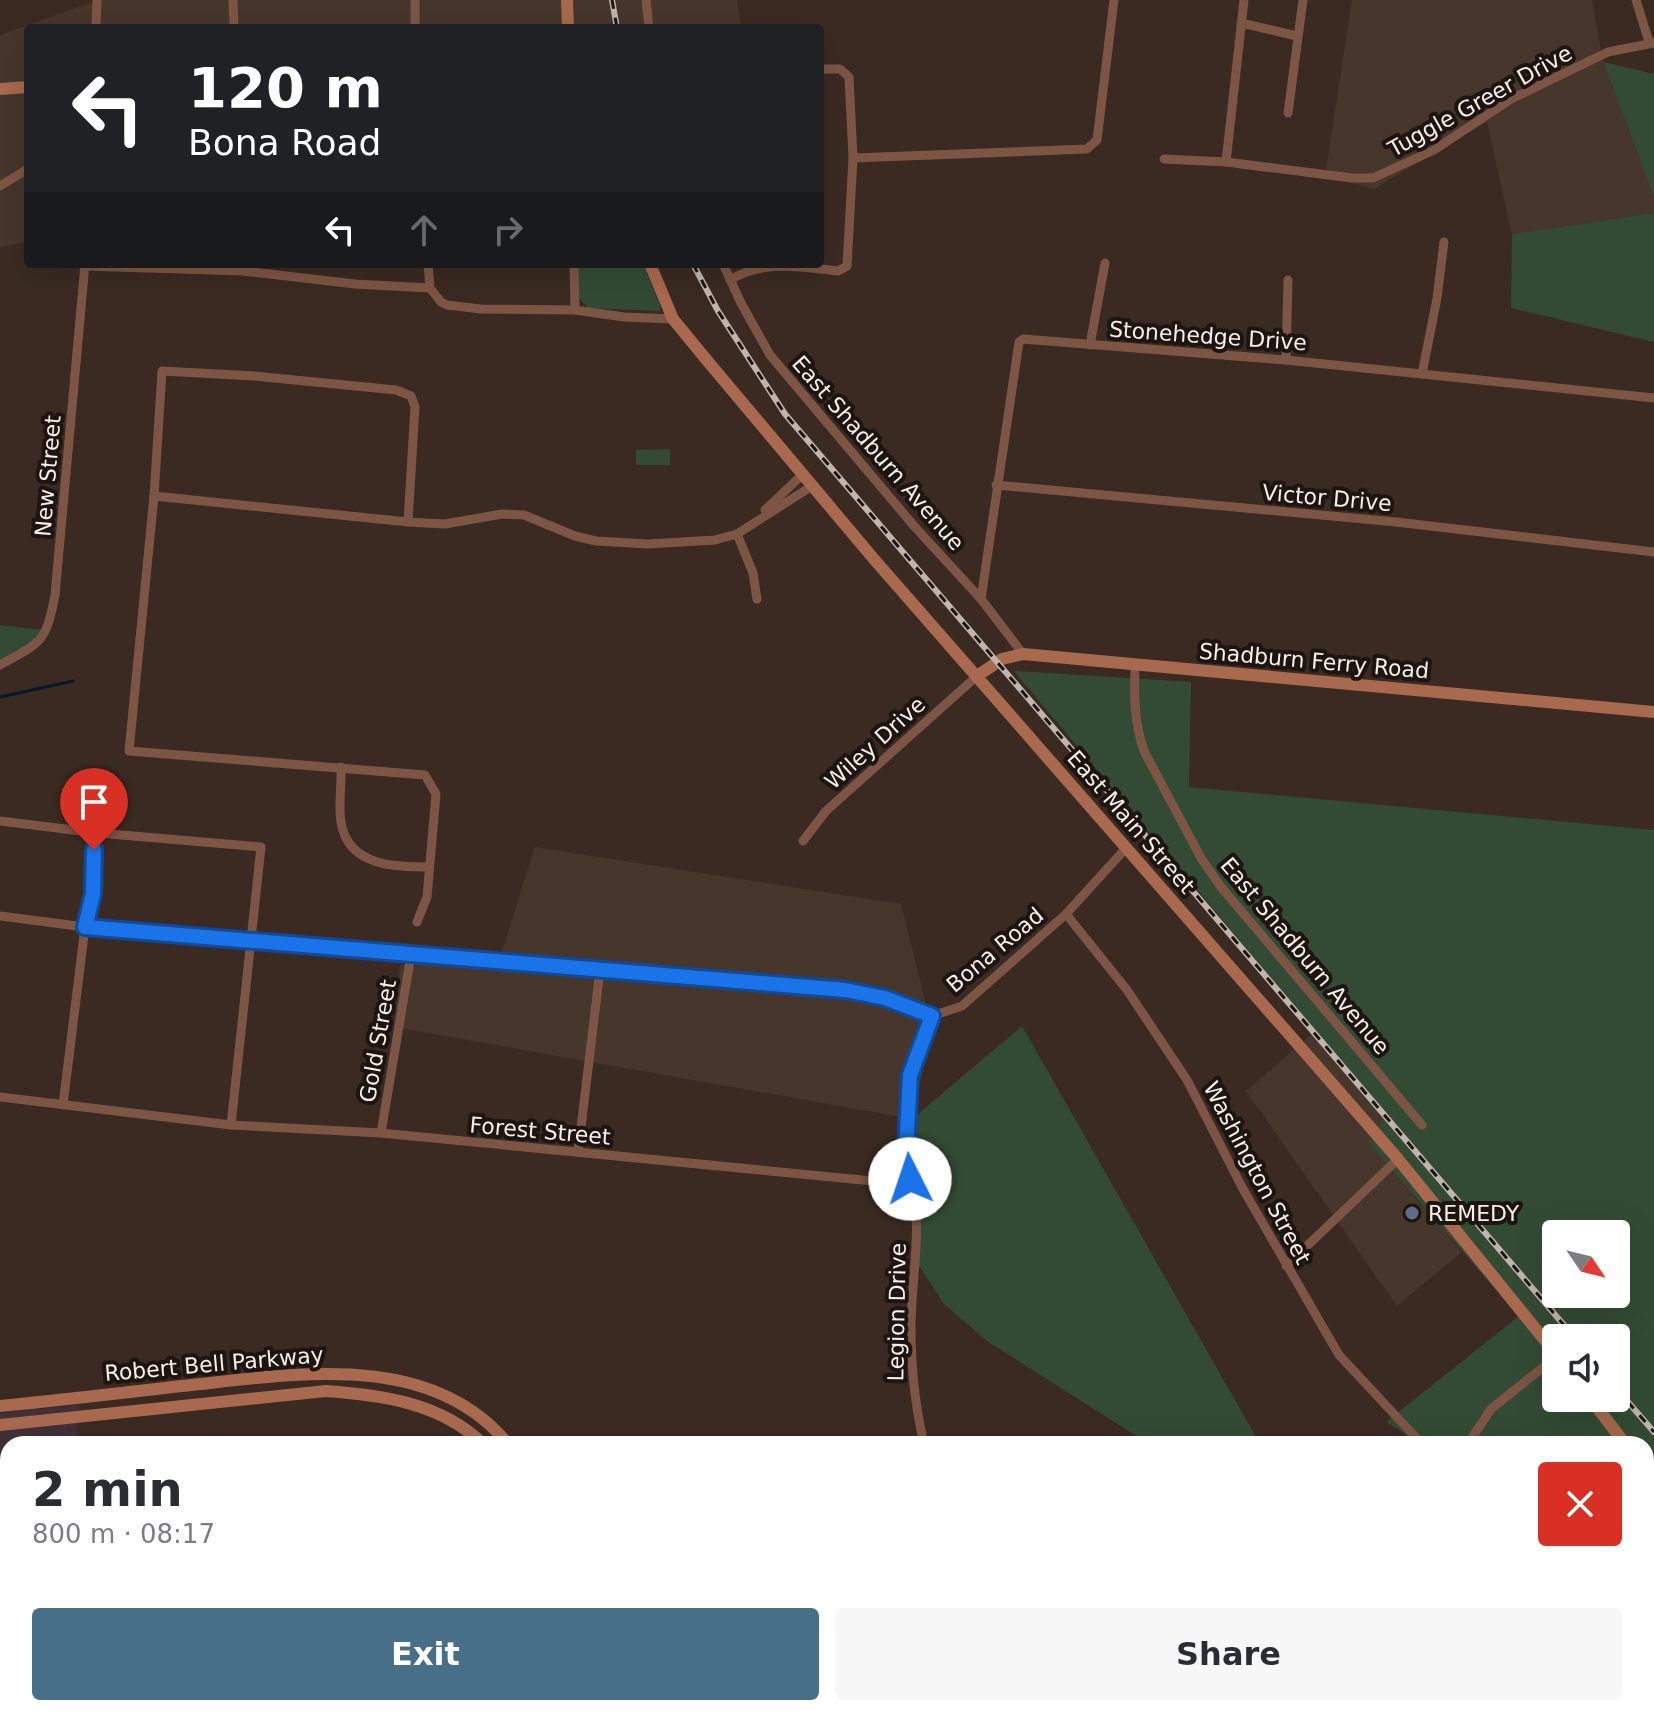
<!DOCTYPE html>
<meta charset="utf-8">
<style>
:root{--surface:#fff;--page:#f7f7f7;--text:#2b2b33;--muted:#7c7c81;--accent:#476f88}
body{margin:0;font-family:"DejaVu Sans",sans-serif;background:var(--page);color:var(--text);height:100vh;display:flex;flex-direction:column;font-size:30px;white-space:nowrap}
*{box-sizing:border-box;margin:0}
p{font-size:26px;color:var(--muted)}
.icon{flex:none;width:44px;height:44px;fill:none;stroke:currentColor;stroke-width:2;stroke-linecap:round;stroke-linejoin:round}
.map{position:relative;flex:1;overflow:hidden}
.sheet{position:absolute;left:0px;top:1436px;width:1654px;height:280px;display:flex;flex-direction:column;background:var(--surface);border-radius:24px 24px 0 0;box-shadow:0 8px 32px #0002}
.sheet>*{flex:none}
.hud{position:absolute;left:24px;top:24px;width:800px;height:244px;border-radius:8px;box-shadow:0 8px 32px #0002;background:#202124;color:#fff;overflow:hidden}
.needle{width:52px;rotate:125deg}
.buttons{position:absolute;left:1542px;top:1220px;display:grid;gap:16px}
.buttons a{display:grid;place-items:center;width:88px;height:88px;border-radius:8px;background:var(--surface);box-shadow:0 8px 32px #0002;font-size:40px}
.pin{position:absolute;display:grid;place-items:center;width:68px;height:68px;color:#fff;margin:-82px -34px;border-radius:50% 50% 50% 0;rotate:-45deg;box-shadow:0 0 8px #0007}
.pin .icon{rotate:45deg}
.me{position:absolute;width:88px;margin:-44px;rotate:356deg;stroke-linejoin:round;filter:drop-shadow(0 0 6px #0008)}
.turn{display:flex;align-items:center;gap:28px;height:168px;padding:0 32px;font-size:36px}
.turn .icon{width:104px;height:104px;stroke-width:2.5}
.turn b{display:block;font-size:56px;line-height:68px}
.lanes{display:flex;align-items:center;height:76px;padding:0 32px;background:#0003;justify-content:center;gap:40px;direction:ltr}
.lanes .off{opacity:.35}
.round{display:grid;place-items:center;flex:none;width:84px;height:84px;border-radius:8px;background:var(--page)}
.summary{display:flex;align-items:center;justify-content:space-between;height:136px;padding:0 32px}
h1{font-size:48px;font-weight:700;line-height:60px}
.action{display:flex;gap:16px;margin-top:auto;padding:16px 32px}
.action a{flex:1;height:92px;border-radius:8px;background:var(--accent);color:#fff;font-size:32px;font-weight:700;line-height:92px;text-align:center}
.action a+a{background:var(--page);color:var(--text)}
.map>svg:first-child{display:block}
.commercial{fill:#46362b}
.industrial{fill:#423039}
.green{fill:#334b35;fill-rule:evenodd}
.lines{fill:none;stroke-linecap:round;stroke-linejoin:round}
.stream{stroke:#001c27;stroke-width:3}
.street{stroke:#7d5544;stroke-width:9}
.secondary{stroke:#a8694f;stroke-width:12}
.rail-casing{stroke:#c1b4ae;stroke-width:6}
.rail{stroke:#1c1511;stroke-width:3;stroke-dasharray:9;stroke-linecap:butt}
.route-casing{stroke:#114b97;stroke-width:20}
.route{stroke:#1a73e8;stroke-width:14}
.service-dot{fill:#5c6f8a;stroke:#1c1511;stroke-width:3}
.labels{text-anchor:middle;dominant-baseline:central;stroke-width:8;stroke-linejoin:round;paint-order:stroke}
.street-label{font-size:22px;fill:#f8ede8;stroke:#1c1511}
.poi-label{font-size:22px;fill:#f8ede8;stroke:#1c1511;text-anchor:start}
</style>
<div class="map">
<svg width="1654" height="1716" viewBox="0 0 1654 1716">
<rect width="100%" height="100%" fill="#3a2a22"/>
<g class="commercial">
<polygon points="98,0 737,0 741,28 28,28 28,241 0,248 0,35"/>
<polygon points="1352,0 1592,0 1603,62 1654,197 1654,213 1512,234 1487,122 1374,189 1325,176"/>
<polygon points="535,847 901,904 932,1029 912,1119 394,1027 400,965 499,961"/>
<polygon points="1315,1031 1386,1115 1368,1143 1462,1252 1397,1306 1246,1091"/>
</g>
<polygon class="industrial" points="79,1405 76,1444 8,1444 8,1708 138,1708 147,1716 0,1716 0,1413"/>
<g class="green">
<polygon points="1603,62 1654,74 1654,197"/>
<polygon points="1654,213 1654,342 1511,308 1512,234"/>
<polygon points="578,264 643,264 660,306 660,311 588,308 579,298"/>
<polygon points="670,449 670,465 636,465 636,450"/>
<polygon points="0,625 42,630 27,652 0,666"/>
<path d="M1014,671L1191,682L1189,787L1654,830V1581L1646,1578V1444H1421L1386,1422L1519,1316L1368,1143L1386,1115ZM1556,1234H1616V1294H1556ZM1556,1338H1616V1398H1556Z"/>
<polygon points="1022,1026 1260,1444 1154,1444 1130,1432 987,1341 944,1304 916,1261 912,1119"/>
</g>
<g class="lines">
<polyline class="stream" points="0,697 73,681"/>
<g class="street">
<polyline points="233,0 234,28"/>
<polyline points="415,0 415,28"/>
<polyline points="646,0 649,28"/>
<polyline points="1636,0 1649,42"/>
<polyline points="1241,23 1297,36"/>
<polyline points="96,28 97,0"/>
<polyline points="1288,113 1303,0"/>
<polyline points="853,158 1087,149 1097,140 1114,0"/>
<polyline points="1164,159 1226,162 1352,178 1373,178 1434,150 1511,99 1608,52 1654,43"/>
<polyline points="1226,162 1244,0"/>
<polyline points="0,186 28,169"/>
<polyline points="428,264 430,288 441,302 447,305 481,309 575,310 624,317 673,319"/>
<polyline points="574,264 575,310"/>
<polyline points="723,264 741,303 770,355 914,526 981,599 1023,654"/>
<polyline points="85,266 243,271 355,284 430,288"/>
<path d="M730,280C765,259 800,267 838,271L847,266L853,158L849,77L840,69H820"/>
<polyline points="1090,345 1105,263"/>
<polyline points="1286,360 1288,280"/>
<polyline points="1422,374 1437,298 1444,242"/>
<polyline points="996,485 1396,522 1654,552"/>
<polyline points="154,496 162,371 254,376 396,390 411,396 415,407 408,522"/>
<polyline points="765,510 803,474"/>
<polyline points="737,534 753,573 757,599"/>
<polyline points="981,599 1019,342 1023,339 1286,360 1654,398"/>
<path d="M0,665C42,642 46,642 55,595L85,264"/>
<path d="M1135,666C1134,696 1134,722 1144,751L1201,858L1221,887L1422,1125"/>
<path d="M341,767C342,788 336,817 345,836C359,867 401,867 429,867"/>
<polyline points="0,821 98,833 261,847 231,1125"/>
<polyline points="803,841 826,811 977,676"/>
<polyline points="1066,914 1127,990 1187,1080 1243,1189 1339,1355 1422,1444"/>
<polyline points="0,916 85,927 251,941 845,990 885,998 932,1016 962,1006 1066,914 1127,847"/>
<polyline points="417,922 427,897 436,794 425,775 129,751 154,496 408,522 445,524 502,514 524,515 575,536 596,541 647,544 715,540 737,534 812,486"/>
<polyline points="0,1097 231,1125 381,1133 883,1182 910,1179 906,1152 910,1075 932,1016"/>
<polyline points="63,1105 85,927 93,894 94,850 98,833"/>
<polyline points="381,1133 411,955"/>
<polyline points="578,1152 600,970"/>
<path d="M910,1179C924,1226 911,1278 911,1327C911,1367 915,1406 924,1444"/>
<polyline points="1286,1266 1398,1159"/>
<polyline points="1468,1444 1491,1409 1556,1357"/>
<polyline points="899,1716 901,1708"/>
</g>
<g class="secondary">
<polyline points="567,0 568,28"/>
<polyline points="0,89 28,87"/>
<polyline points="650,264 673,319 705,358 873,558 1398,1159 1556,1354"/>
<polyline points="977,676 1002,659 1023,654 1654,712"/>
<polyline points="1590,1398 1625,1444"/>
<path d="M0,1406C61,1400 121,1393 182,1386C290,1375 429,1348 508,1444"/>
<path d="M0,1425L326,1391C382,1395 441,1403 483,1444"/>
<polyline points="1646,1473 1654,1482"/>
<polyline points="506,1716 508,1708"/>
<polyline points="524,1716 526,1708"/>
<polyline points="1479,1716 1487,1708"/>
</g>
<defs>
<g id="rail">
<polyline points="612,0 617,28"/>
<polyline points="693,264 718,311 785,414 1575,1338"/>
<polyline points="1616,1388 1654,1432"/>
</g>
</defs>
<use href="#rail" class="rail-casing"/>
<use href="#rail" class="rail"/>
</g>
<g class="lines">
<defs>
<polyline id="route" points="94,850 93,894 85,927 845,990 885,998 932,1016 910,1075 906,1152 910,1179"/>
</defs>
<use href="#route" class="route-casing"/>
<use href="#route" class="route"/>
</g>
<circle class="service-dot" cx="1412" cy="1213" r="8"/>
<g class="labels">
<g class="street-label">
<text transform="translate(1480 101) rotate(-29)">Tuggle Greer Drive</text>
<text transform="translate(1208 336) rotate(4)">Stonehedge Drive</text>
<text transform="translate(878 453) rotate(49)">East Shadburn Avenue</text>
<text transform="translate(48 476) rotate(-85)">New Street</text>
<text transform="translate(1327 498) rotate(5)">Victor Drive</text>
<text transform="translate(1314 661) rotate(5)">Shadburn Ferry Road</text>
<text transform="translate(875 743) rotate(-42)">Wiley Drive</text>
<text transform="translate(1131 822) rotate(49)">East Main Street</text>
<text transform="translate(995 950) rotate(-40)">Bona Road</text>
<text transform="translate(1305 956) rotate(50)">East Shadburn Avenue</text>
<text transform="translate(378 1041) rotate(-80)">Gold Street</text>
<text transform="translate(540 1131) rotate(5)">Forest Street</text>
<text transform="translate(1257 1173) rotate(62)">Washington Street</text>
<text transform="translate(897 1312) rotate(-89)">Legion Drive</text>
<text transform="translate(214 1364) rotate(-5)">Robert Bell Parkway</text>
</g>
<g class="poi-label">
<text x="1428" y="1213">REMEDY</text>
</g>
</g>
</svg>
<div class="buttons">
<a><svg class="needle" viewBox="-14 -14 28 28"><path d="M0-13l5 13h-10z" fill="#e53935"/><path d="M0 13l5-13h-10z" fill="#7c7c81"/></svg></a>
<a><svg class="icon" aria-label="sound" viewBox="0 0 24 24"><path d="M4 9h4l5-4v14l-5-4H4zM17 9q2 3 0 6"/></svg></a>
</div>
<div class="pin" style="left:94px;top:850px;background:#d93025"><svg class="icon" aria-label="arrive" viewBox="0 0 24 24"><path d="M6 21V4h12l-3 4 3 4H6"/></svg></div>
<svg class="me" style="left:910px;top:1179px" viewBox="-20 -20 40 40"><circle r="19" fill="#fff"/><path d="M0-13L10 11 0 6-10 11z" fill="#1a73e8"/></svg>
<div class="hud">
<div class="turn"><svg class="icon" aria-label="left" viewBox="0 0 24 24"><path d="M17 20v-9H6M10 6l-5 5 5 5"/></svg><div><b>120 m</b>Bona Road</div></div>
<div class="lanes"><svg class="icon" aria-label="left" viewBox="0 0 24 24"><path d="M17 20v-9H6M10 6l-5 5 5 5"/></svg><svg class="icon off" aria-label="ahead" viewBox="0 0 24 24"><path d="M12 20V5M6 11l6-6 6 6"/></svg><svg class="icon off" aria-label="right" viewBox="0 0 24 24"><path d="M7 20v-9h11M14 6l5 5-5 5"/></svg></div>
</div>
<section class="sheet">
<div class="summary"><div><h1>2 min</h1><p>800 m · 08:17</p></div><a class="round" style="background:#d93025;color:#fff"><svg class="icon" aria-label="close" viewBox="0 0 24 24"><path d="M6 6l12 12M18 6L6 18"/></svg></a></div>
<div class="action"><a>Exit</a><a>Share</a></div>
</section>
</div>
